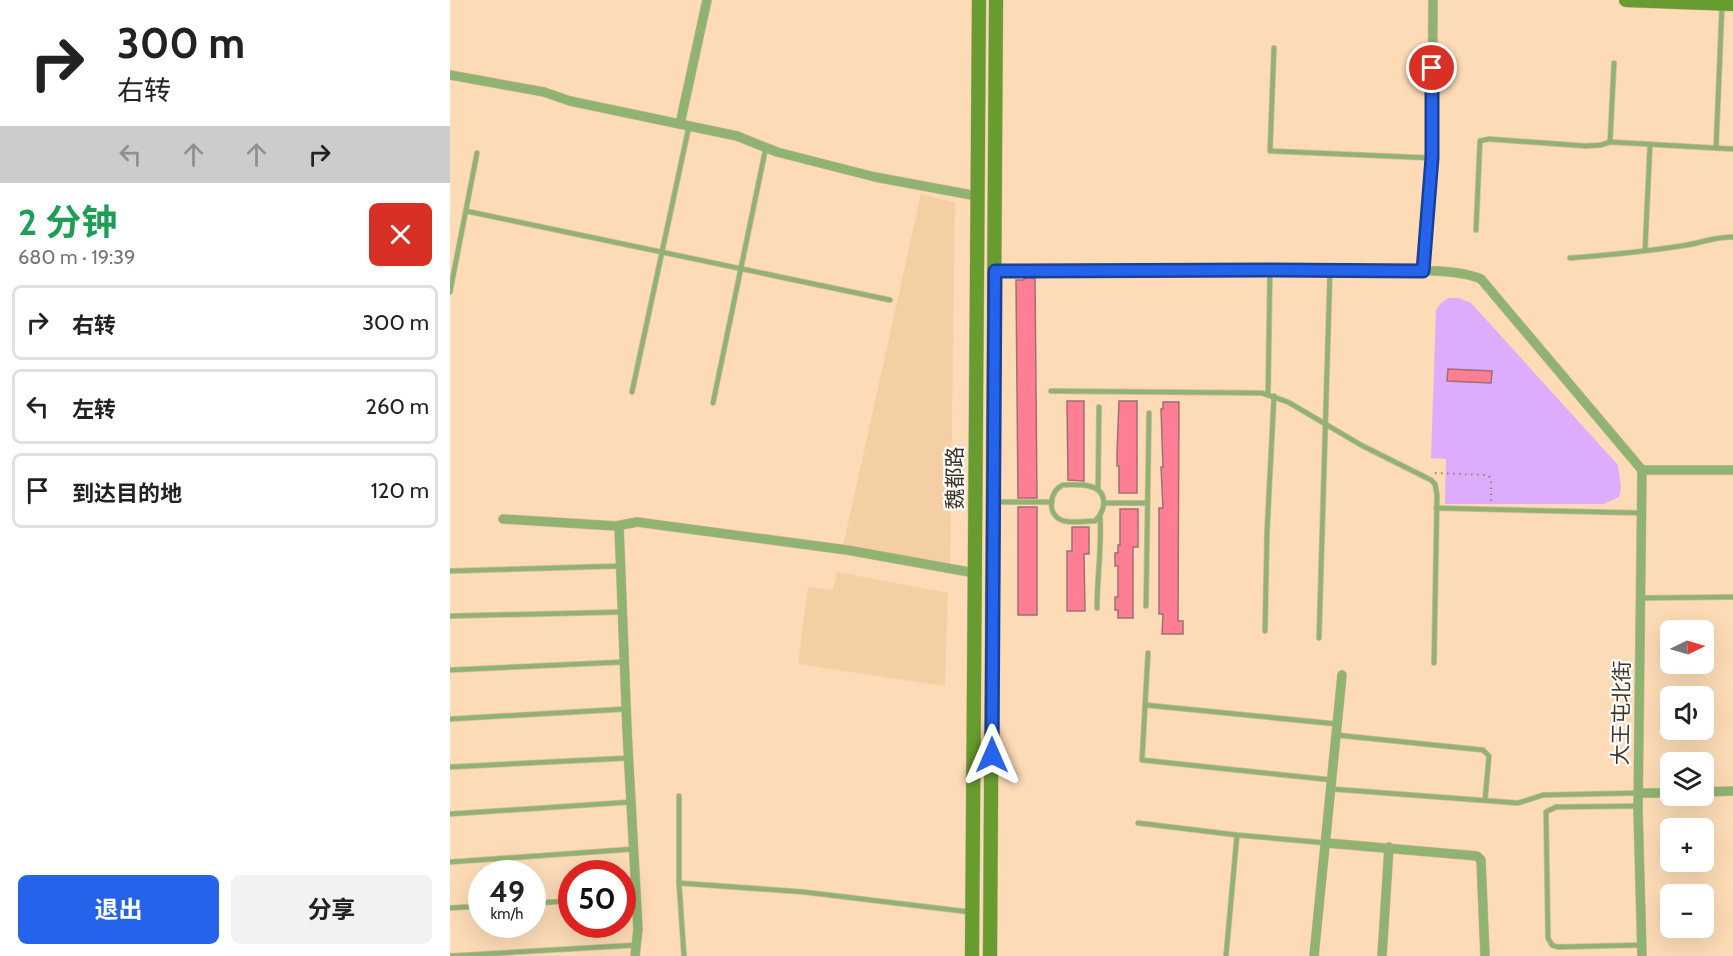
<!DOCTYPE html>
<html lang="zh">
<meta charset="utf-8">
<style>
:root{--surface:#fff;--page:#f2f2f2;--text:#222;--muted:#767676;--line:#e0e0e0;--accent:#2563eb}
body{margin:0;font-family:Cabin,"Noto Sans SC",sans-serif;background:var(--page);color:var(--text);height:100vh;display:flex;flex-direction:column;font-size:22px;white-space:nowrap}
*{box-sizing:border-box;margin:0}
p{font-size:20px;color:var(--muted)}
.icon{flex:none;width:33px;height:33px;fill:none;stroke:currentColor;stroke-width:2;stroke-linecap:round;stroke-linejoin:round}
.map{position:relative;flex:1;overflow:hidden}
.details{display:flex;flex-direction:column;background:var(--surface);width:450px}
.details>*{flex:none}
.guide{background:#fff;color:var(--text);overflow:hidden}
.needle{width:39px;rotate:85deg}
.fabs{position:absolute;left:1210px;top:620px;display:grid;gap:12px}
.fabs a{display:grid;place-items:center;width:54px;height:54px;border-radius:9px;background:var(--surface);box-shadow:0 6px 24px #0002;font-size:30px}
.speed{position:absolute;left:18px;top:860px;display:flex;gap:12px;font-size:30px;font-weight:700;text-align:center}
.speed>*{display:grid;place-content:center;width:78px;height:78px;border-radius:50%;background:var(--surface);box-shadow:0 6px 24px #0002;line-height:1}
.speed small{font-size:15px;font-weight:400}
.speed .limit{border:9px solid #d22;background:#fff;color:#111}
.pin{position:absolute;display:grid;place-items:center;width:51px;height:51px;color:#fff;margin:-26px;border:3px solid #fff;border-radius:50%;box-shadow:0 2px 6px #0007}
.me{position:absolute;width:66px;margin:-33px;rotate:0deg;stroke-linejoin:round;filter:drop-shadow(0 0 4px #0008)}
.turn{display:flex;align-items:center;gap:21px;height:126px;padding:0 18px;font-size:27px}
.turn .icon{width:78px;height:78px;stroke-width:2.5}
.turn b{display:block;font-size:42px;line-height:51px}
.lanes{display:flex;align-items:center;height:57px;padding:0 18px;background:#0003;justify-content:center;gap:30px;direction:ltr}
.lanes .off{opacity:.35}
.round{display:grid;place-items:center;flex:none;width:63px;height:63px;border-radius:9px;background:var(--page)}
.head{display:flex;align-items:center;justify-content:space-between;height:102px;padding:0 18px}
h1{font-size:36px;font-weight:700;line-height:45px;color:#1e9e55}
.cta{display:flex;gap:12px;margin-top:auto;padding:12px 18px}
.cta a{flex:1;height:69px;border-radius:9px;background:var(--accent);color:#fff;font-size:24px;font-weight:700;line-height:69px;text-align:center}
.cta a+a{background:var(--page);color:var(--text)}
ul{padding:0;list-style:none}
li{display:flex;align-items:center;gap:18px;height:75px;margin:0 12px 9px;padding:0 6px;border:3px solid var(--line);border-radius:9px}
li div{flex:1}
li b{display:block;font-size:22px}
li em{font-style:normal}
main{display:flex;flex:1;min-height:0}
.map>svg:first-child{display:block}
.built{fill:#f4cfa3}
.green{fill:#ddacfc}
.building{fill:#fe7f94;stroke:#9f6f75;stroke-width:1.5}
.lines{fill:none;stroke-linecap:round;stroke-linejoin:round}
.service-casing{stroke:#d6b999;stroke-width:6}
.minor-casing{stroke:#d6b999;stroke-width:10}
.secondary-casing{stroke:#d6b999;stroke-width:15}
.path{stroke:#99836a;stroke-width:2;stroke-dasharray:1.5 4.5;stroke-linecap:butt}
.service{stroke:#90b372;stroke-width:4.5}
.minor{stroke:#90b372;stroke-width:9}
.secondary{stroke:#689b30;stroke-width:14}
.route-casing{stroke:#184099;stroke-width:15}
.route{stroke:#2563eb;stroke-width:10}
.labels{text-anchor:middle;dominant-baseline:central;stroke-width:4.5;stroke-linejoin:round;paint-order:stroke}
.street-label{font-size:21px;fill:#3e3223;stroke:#fff}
</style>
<main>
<section class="details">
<div class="guide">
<div class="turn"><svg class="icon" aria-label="right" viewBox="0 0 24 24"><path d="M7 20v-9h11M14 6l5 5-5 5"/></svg><div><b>300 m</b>右转</div></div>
<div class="lanes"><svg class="icon off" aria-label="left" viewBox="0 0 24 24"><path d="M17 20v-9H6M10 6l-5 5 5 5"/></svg><svg class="icon off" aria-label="ahead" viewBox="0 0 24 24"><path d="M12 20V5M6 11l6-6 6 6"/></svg><svg class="icon off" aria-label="ahead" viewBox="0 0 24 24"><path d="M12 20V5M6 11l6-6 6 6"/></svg><svg class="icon" aria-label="right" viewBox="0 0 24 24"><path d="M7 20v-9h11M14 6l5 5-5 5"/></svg></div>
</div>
<div class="head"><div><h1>2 分钟</h1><p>680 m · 19:39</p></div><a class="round" style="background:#d93025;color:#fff"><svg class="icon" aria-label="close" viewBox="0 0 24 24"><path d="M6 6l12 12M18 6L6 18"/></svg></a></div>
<ul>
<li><svg class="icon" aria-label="right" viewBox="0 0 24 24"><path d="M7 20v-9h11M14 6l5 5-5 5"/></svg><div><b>右转</b></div><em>300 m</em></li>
<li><svg class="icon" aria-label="left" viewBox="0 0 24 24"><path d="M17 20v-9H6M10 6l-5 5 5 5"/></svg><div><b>左转</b></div><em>260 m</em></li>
<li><svg class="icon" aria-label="arrive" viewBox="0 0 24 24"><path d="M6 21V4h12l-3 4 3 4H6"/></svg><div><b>到达目的地</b></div><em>120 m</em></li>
</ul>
<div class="cta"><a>退出</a><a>分享</a></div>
</section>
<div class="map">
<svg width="1283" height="956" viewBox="0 0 1283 956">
<rect width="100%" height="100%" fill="#fcdbb6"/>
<g class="built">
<polygon points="471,194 505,203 500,565 393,546"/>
<polygon points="387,572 498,593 495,686 348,664 358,587 383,590"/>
</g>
<polygon class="green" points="998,298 1009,298 1021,303 1168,465 1171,488 1169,497 1154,504 995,504 996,459 981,458 986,310 991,303"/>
<g class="building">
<polygon points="574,278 585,278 587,498 568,498 566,280 574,280"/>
<polygon points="998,369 1042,371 1041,383 997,381"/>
<polygon points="617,401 634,401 634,481 618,480"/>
<polygon points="669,401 687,401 687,493 669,493 669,466 667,466 667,453"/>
<polygon points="713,402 729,402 728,621 733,621 733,634 712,634 713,614 709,614 709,508 713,508 711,467 713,467 711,409 713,409"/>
<rect x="568" y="507" width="19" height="108"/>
<polygon points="670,509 688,509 688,547 683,547 683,618 668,618 668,610 665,610 665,597 668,597 668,566 665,566 665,553 668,553 668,545 670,545"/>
<polygon points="622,527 639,527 639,554 634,554 635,611 617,611 617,551 622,551"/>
</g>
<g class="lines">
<defs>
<g id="service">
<polyline points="824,48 820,151 982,158"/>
<polyline points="1160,142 1164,63"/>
<polyline points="1266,148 1272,6"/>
<polyline points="16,211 440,300"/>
<polyline points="1026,230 1030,141 1039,139 1136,146 1151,145 1160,142 1283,149"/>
<polyline points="1195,250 1200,144"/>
<path d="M1120,258C1159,255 1199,251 1237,245C1254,242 1264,237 1283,237"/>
<polyline points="0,292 27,153"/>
<polyline points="601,391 812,393 838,402 911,445 981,480 985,484 987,495 984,663"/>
<polyline points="182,392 239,126"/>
<polyline points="818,395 820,270"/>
<polyline points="263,403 316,147"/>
<path d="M613,485C622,485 631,484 639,486C658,490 657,509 645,521C636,521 620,524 611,520C596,513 600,490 613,485Z"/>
<polyline points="648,489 649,407"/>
<polyline points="544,502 602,502"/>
<polyline points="655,503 697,503"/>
<polyline points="986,508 1192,513"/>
<polyline points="0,571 170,566"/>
<polyline points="1191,598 1283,597"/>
<polyline points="696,606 699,413"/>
<path d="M647,608C647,577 652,547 650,516"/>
<polyline points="0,616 172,612"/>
<polyline points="815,631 817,532 824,396"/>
<polyline points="869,638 880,270"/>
<polyline points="698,653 692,760 882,780"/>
<polyline points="0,670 174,662"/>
<polyline points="695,705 887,724"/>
<polyline points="0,719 176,709"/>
<polyline points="886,735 1033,750 1039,756 1035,800"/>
<polyline points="0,767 179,758"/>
<polyline points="882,789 1068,803 1093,795 1188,793"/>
<polyline points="229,796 229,883 234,956"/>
<polyline points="1188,806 1106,807 1096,812 1098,938 1102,945 1108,947 1191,945"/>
<polyline points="0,814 181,802"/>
<polyline points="688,823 787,835 877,843"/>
<polyline points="0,862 184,849"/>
<polyline points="229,883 354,892 520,912"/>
<polyline points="172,898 186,897"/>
<polyline points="82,903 122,901"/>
<polyline points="0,908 32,906"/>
<polyline points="0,956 187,945"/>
<polyline points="776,956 787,835"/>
</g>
<g id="minor">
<polyline points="0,75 94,92 120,101 287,136 327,152 425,177 527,196"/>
<polyline points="230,124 257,0"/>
<path d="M545,271C666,271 788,269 909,270C940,271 1004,267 1031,279L1192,470"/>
<polyline points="973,271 982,158 983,0"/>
<polyline points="1192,470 1283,470"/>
<polyline points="53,519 166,526 187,522 397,550 525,573"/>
<polyline points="169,526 177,730 188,929 185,956"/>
<polyline points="1254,792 1283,791"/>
<polyline points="1188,793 1221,793"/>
<polyline points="877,843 1027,856 1031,860 1035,956"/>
<polyline points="864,956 892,675"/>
<polyline points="932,956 939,847"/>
<polyline points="1192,956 1188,810 1192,470"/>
</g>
<g id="secondary">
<polyline points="1176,0 1283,4"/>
<polyline points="522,956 529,0"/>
<polyline points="540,956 546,0"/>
</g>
</defs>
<use href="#service" class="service-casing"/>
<use href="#minor" class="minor-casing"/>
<use href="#secondary" class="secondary-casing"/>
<polyline class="path" points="985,473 1035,475 1040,477 1041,481 1041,502"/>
<use href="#service" class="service"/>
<use href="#minor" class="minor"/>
<use href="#secondary" class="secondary"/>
</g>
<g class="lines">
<defs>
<polyline id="route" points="542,755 545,271 820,270 973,271 982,158 982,68"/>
</defs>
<use href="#route" class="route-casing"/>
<use href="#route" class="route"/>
</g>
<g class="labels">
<g class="street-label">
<text transform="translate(504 478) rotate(-90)">魏都路</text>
<text transform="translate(1171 713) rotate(-89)">大王屯北街</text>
</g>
</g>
</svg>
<div class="fabs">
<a><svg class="needle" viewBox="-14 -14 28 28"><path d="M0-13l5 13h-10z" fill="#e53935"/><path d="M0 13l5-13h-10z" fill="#767676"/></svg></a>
<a><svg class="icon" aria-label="sound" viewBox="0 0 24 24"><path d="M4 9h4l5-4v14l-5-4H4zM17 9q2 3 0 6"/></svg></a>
<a><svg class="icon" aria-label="layers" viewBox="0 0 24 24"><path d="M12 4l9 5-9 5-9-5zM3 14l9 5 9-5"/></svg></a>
<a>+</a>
<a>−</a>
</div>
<div class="speed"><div>49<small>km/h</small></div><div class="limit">50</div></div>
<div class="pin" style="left:982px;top:68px;background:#d93025"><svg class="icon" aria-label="arrive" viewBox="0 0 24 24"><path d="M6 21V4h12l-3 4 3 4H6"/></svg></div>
<svg class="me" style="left:542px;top:755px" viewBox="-20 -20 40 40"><path d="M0-17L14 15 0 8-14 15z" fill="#2563eb" stroke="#fff" stroke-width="4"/></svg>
</div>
</main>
